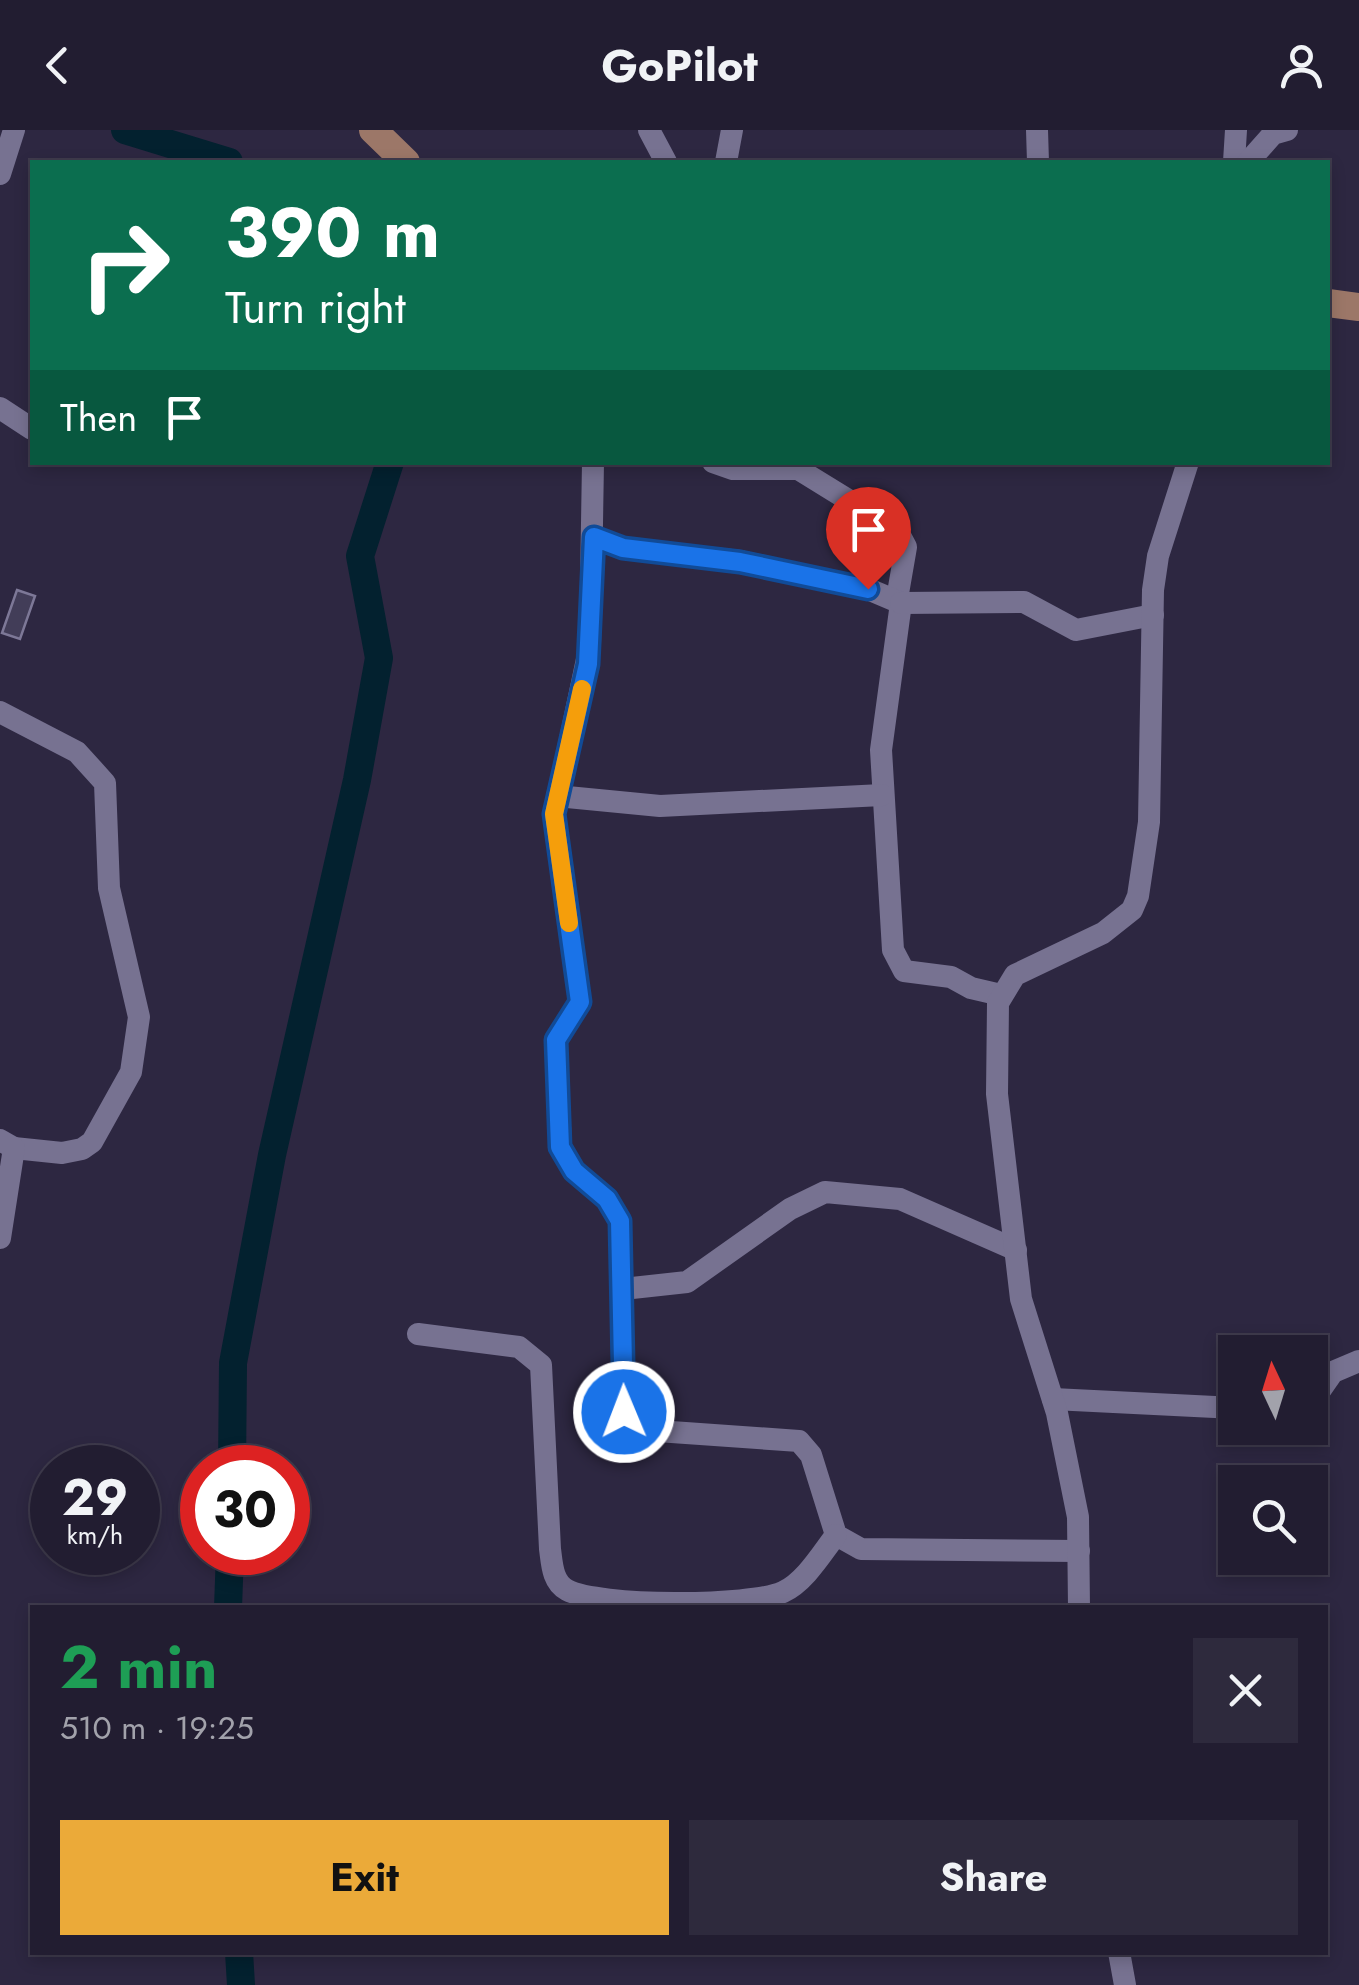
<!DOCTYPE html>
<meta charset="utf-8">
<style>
:root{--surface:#221d31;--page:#2e2a3d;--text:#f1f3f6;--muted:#a2a2ab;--line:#3f3b4d;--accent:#ebaa39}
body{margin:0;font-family:Jost,sans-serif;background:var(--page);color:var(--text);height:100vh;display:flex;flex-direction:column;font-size:38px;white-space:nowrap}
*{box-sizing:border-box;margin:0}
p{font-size:32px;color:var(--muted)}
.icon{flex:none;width:55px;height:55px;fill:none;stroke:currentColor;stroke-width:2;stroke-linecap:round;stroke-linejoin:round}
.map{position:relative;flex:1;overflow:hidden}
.drawer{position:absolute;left:30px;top:1475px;width:1298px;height:350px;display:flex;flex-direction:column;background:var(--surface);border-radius:0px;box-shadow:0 5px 15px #0003,0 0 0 2px var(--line)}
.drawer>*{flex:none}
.banner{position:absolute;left:30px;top:30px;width:1300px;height:305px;border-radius:0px;box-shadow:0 5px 15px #0003,0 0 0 2px var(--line);background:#0b6e4f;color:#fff;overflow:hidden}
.needle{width:65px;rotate:356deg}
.tools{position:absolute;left:1218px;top:1205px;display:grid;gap:20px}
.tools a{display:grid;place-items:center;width:110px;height:110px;border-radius:0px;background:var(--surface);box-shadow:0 5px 15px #0003,0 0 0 2px var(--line);font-size:50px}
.speed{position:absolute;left:30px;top:1315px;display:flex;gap:20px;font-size:50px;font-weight:700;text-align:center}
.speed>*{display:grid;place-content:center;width:130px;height:130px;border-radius:50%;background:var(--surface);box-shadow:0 5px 15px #0003,0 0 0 2px var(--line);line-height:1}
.speed small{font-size:25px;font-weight:400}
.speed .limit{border:15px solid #d22;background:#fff;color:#111}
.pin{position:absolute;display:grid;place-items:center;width:85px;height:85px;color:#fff;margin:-102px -42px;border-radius:50% 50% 50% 0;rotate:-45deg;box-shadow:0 0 10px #0007}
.pin .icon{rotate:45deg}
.me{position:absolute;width:110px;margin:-55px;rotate:359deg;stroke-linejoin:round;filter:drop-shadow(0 0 8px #0008)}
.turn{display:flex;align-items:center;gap:35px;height:210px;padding:0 30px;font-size:45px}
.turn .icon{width:130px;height:130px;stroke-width:2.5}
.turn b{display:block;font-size:70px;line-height:85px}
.then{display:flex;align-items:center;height:95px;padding:0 30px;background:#0003;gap:20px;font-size:38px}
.round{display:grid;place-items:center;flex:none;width:105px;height:105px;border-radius:0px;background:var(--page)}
.head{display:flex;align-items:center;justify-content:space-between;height:170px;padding:0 30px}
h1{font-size:60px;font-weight:700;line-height:75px;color:#1e9e55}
.action{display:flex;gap:20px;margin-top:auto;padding:20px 30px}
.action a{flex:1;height:115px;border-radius:0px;background:var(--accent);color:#111;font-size:40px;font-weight:700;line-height:115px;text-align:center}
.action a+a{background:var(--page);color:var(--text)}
header{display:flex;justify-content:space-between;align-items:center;height:130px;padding:0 30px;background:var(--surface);font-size:45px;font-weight:700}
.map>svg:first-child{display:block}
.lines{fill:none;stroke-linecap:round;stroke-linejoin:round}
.river{stroke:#03212f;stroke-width:28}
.building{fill:#423d58;stroke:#7d7897;stroke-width:2.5}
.minor{stroke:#777291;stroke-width:22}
.major{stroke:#9c7768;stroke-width:28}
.route-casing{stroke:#114b97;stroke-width:25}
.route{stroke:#1a73e8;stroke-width:18}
.slow{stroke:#f59e0b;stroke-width:18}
</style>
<header><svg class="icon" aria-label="back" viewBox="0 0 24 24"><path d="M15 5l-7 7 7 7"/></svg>GoPilot<svg class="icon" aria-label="person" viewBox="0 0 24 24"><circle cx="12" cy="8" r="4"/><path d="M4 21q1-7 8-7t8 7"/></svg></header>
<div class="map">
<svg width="1359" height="1855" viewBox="0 0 1359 1855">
<rect width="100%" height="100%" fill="#2d2741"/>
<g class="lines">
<g class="river">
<polyline points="125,0 229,32"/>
<polyline points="232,1338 233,1233 272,1025 357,650 379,528 360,426 390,332"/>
<polyline points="228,1478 230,1422"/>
<polyline points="239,1822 241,1855"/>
</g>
</g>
<polygon class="building" points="17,460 35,466 20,509 2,503"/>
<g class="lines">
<g class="minor">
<polyline points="649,0 666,32"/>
<polyline points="1037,0 1038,32"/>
<polyline points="726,32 732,0"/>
<polyline points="1234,32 1236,0"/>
<polyline points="1248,32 1273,4 1287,0"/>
<polyline points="0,44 14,0"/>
<polyline points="0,278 32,299"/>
<polyline points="593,332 590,515 554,685 580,872 556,910 561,1017 574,1041 607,1069 620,1091 625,1290 643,1300 799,1311 811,1325 836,1405 861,1419 1079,1421"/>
<polyline points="713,332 733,339 798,339 897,400 906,417 897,469"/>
<polyline points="594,407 623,418 740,431 868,459 901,473 881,620 893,820 904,841 951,847 971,858 1001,865"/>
<polyline points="901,473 1024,472 1076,500 1153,485"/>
<polyline points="0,582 77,622 105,653 109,758 139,887 131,942 92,1012 82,1019 62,1023 14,1018"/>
<polyline points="557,666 660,676 882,665"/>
<polyline points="0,1010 14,1018 0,1108"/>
<polyline points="623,1159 687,1152 790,1079 825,1062 900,1069 1016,1120"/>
<path d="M418,1204L519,1217L541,1235L550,1419C552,1433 552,1452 567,1460C598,1477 751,1477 783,1462C805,1452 822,1423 836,1405"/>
<polyline points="1053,1269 1235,1278"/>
<polyline points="1310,1275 1333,1242 1359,1231"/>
<polyline points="1079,1478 1078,1387 1057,1283 1021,1169 997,964 998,873 1015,845 1103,803 1132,780 1138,766 1149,692 1153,460 1158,426 1188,332"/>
<polyline points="1119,1822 1125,1855"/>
</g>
<g class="major">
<polyline points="373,0 406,32"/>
<polyline points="1328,173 1359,177"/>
</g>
</g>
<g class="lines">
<defs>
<polyline id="route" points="624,1282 620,1091 607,1069 574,1041 560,1017 556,910 580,872 554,684 588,534 594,407 623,418 740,432 868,459"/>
</defs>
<use href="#route" class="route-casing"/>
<use href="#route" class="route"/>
<polyline class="slow" points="569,793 554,684 582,559"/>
</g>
</svg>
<div class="tools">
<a><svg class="needle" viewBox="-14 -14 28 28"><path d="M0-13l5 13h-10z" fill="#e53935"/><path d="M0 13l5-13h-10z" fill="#a2a2ab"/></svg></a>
<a><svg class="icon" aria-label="search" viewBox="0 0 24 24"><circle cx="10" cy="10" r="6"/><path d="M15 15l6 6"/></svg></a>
</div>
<div class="speed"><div>29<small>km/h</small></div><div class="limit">30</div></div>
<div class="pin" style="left:868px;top:459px;background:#d93025"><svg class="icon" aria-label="arrive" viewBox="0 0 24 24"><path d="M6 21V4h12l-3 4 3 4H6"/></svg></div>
<svg class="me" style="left:624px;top:1282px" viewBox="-20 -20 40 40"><circle r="17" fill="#1a73e8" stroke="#fff" stroke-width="3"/><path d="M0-11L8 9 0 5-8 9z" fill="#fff"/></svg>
<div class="banner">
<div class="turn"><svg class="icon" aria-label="right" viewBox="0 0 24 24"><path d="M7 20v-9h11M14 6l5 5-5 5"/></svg><div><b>390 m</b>Turn right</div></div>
<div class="then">Then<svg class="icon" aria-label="arrive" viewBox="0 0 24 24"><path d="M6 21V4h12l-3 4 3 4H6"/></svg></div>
</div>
<section class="drawer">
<div class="head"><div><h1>2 min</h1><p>510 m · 19:25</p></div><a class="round"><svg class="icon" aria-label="close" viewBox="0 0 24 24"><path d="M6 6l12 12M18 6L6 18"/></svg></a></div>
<div class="action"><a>Exit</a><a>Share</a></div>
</section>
</div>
